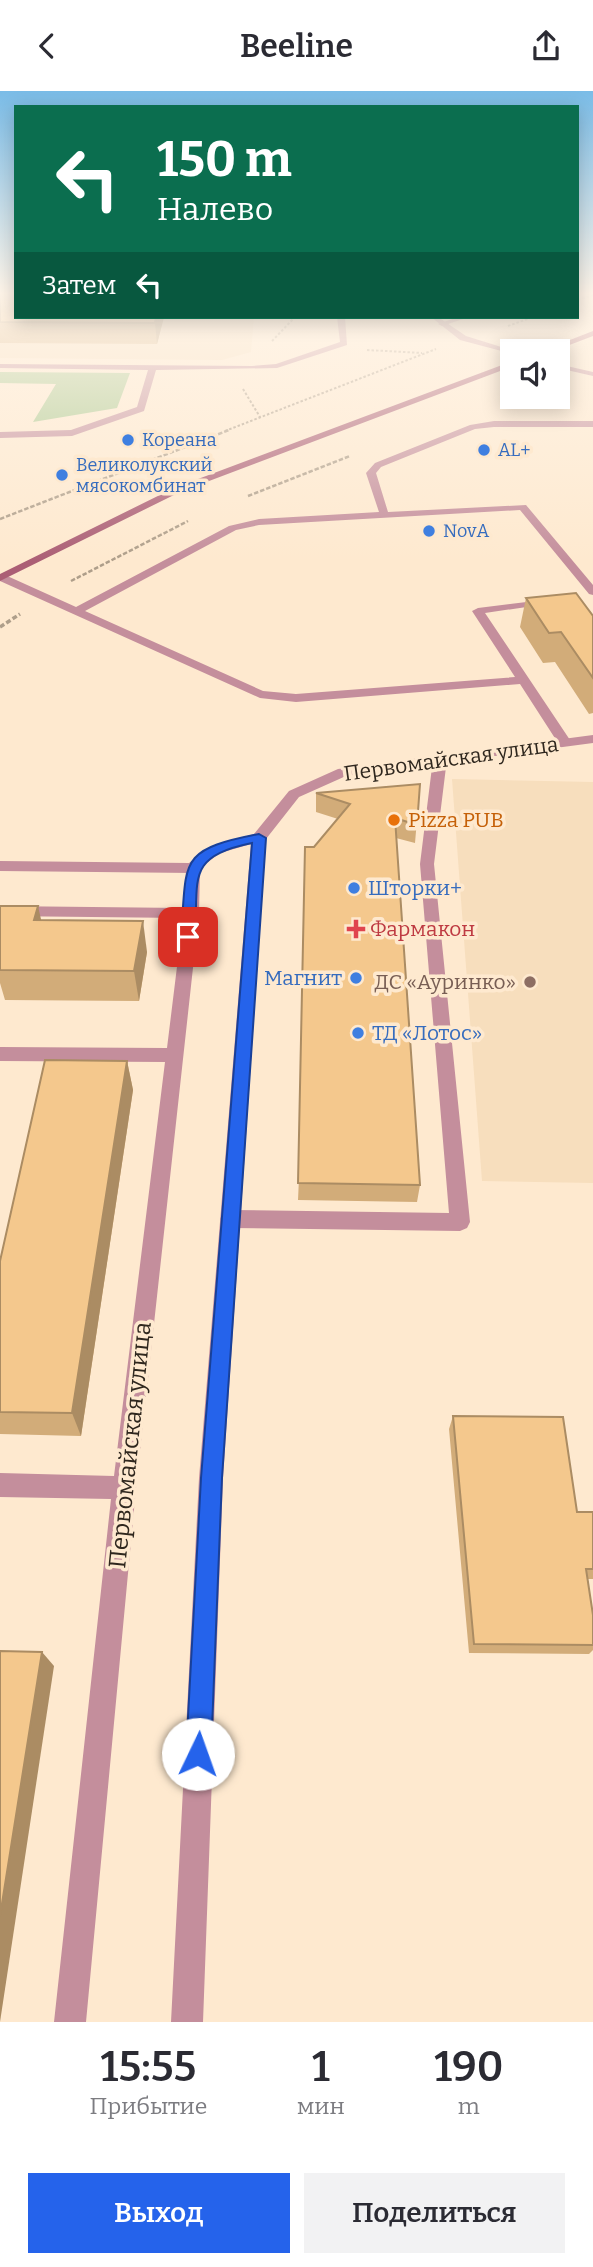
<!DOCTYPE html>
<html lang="ru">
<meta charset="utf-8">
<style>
:root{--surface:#fff;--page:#f2f2f3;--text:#2b2b33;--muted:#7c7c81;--accent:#2563eb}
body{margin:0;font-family:Bitter,serif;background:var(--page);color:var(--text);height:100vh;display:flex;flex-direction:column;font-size:26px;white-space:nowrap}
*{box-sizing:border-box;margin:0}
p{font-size:23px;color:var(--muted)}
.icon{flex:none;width:38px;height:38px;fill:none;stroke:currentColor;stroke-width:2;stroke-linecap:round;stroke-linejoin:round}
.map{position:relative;height:1931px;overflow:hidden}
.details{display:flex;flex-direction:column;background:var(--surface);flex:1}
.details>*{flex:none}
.top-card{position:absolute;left:14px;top:14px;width:565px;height:214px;border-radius:0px;box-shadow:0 4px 18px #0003;background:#0b6e4f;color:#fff;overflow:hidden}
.tools{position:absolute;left:500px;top:248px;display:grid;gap:14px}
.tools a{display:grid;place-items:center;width:70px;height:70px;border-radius:0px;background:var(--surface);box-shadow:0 4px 18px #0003;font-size:35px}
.pin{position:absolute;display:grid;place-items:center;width:60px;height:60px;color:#fff;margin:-30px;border-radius:14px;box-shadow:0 4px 10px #0006}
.me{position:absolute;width:77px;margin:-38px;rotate:3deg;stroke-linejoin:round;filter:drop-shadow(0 0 5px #0008)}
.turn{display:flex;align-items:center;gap:24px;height:147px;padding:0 28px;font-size:32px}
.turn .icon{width:91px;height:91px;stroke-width:2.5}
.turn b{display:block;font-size:49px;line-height:60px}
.then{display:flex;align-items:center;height:66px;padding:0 28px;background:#0003;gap:14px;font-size:26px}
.eta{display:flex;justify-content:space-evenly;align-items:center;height:119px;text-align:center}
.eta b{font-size:42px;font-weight:600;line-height:49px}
.action{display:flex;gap:14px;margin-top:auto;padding:14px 28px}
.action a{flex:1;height:80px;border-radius:0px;background:var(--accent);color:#fff;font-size:28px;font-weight:600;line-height:80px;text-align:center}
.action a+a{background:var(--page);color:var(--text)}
header{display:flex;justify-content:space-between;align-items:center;height:91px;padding:0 28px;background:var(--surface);font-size:32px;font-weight:600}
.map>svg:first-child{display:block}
.built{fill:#f7debd}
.green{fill:#a8c88e}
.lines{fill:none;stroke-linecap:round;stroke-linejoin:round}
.path-far2{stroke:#ae9e8a;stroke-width:2;stroke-dasharray:2.5 2;stroke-linecap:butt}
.path-far1{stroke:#ae9e8a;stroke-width:2.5;stroke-dasharray:4.5 2;stroke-linecap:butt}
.path{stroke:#ae9e8a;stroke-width:3.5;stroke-dasharray:5 2.5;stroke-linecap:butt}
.service{fill:#c48e9c;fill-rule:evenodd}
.minor{fill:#c48e9c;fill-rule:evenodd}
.secondary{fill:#ab5e75;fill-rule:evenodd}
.wall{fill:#d2ac79}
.shaded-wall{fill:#ab8c63}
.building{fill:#f4c88d;stroke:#ab8c63;stroke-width:2}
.route{fill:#2563eb;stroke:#184099;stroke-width:2}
.shop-dot{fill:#3f7fe0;stroke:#fee9cf;stroke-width:2.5}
.food-dot{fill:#e8710a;stroke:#fee9cf;stroke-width:2.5}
.health-dot{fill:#e0444e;stroke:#fee9cf;stroke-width:2.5}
.education-dot{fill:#8d6e63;stroke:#fee9cf;stroke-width:2.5}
.labels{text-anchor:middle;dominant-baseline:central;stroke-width:7;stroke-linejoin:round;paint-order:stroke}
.far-shop-label{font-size:18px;fill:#366cbe;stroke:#fee9cf;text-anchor:start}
.street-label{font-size:21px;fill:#2f271e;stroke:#fee9cf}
.food-label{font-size:21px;fill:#c56008;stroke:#fee9cf;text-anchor:start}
.shop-label{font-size:21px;fill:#366cbe;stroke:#fee9cf;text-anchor:start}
.health-label{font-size:21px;fill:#be3a42;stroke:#fee9cf;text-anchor:start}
.education-label{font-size:21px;fill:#785e54;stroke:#fee9cf;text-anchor:end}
.near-street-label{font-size:24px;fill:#2f271e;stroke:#fee9cf}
</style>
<header><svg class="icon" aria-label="back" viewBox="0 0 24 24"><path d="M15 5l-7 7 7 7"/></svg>Beeline<svg class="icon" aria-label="share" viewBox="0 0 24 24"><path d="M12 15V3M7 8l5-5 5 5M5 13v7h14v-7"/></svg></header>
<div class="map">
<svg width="593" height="1931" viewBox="0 0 593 1931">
<rect width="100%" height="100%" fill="#fee9cf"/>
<g class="built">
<polygon points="0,201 16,226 254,226 251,261 222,269 0,267"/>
<polygon points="452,688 593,691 593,1092 482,1090"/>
</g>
<polygon class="green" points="0,281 130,282 117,317 33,331 56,293 0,292"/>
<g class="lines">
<g class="path-far2">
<polyline points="578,209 593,204"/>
<polyline points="508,235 533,226"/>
<polyline points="272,250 295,226"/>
<polyline points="367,259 422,262"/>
<polyline points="243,298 260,326"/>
<polyline points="225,340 436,258"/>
</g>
<g class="path-far1">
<polyline points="248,405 350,365"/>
<polyline points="0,428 229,339"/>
<polyline points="71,490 188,430"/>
</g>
<polyline class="path" points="0,536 20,523"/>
<g class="service">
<polygon points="337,226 345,226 347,254 277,277 156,279 144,320 72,345 0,347 0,341 71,339 137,316 148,279 0,277 0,273 252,275 276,273 340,251"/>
<polygon points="458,226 469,226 442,235 438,233"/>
<polygon points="558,273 593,281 593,285 558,277"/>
<polygon points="494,330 593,330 593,336 494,336 475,338 381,376 376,382 388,421 526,414 593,494 593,504 589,503 520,419 259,434 236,439 85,520 263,600 296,603 515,586 472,520 478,517 551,508 553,510 547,513 485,522 572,652 570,655 560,655 520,593 296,611 260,607 0,490 0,483 5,484 76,516 229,435 259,428 379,421 366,382 375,372 470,334"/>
<polygon points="440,664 447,668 434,773 470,1131 467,1137 460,1140 230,1137 223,1134 220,1128 223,1122 230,1119 449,1122 420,773 433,668"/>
<polygon points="193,772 200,777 199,822 136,1397 86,1931 54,1931 111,1408 0,1406 0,1382 114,1385 165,971 0,970 0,956 167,957 183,827 0,825 0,815 184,817 186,777"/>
</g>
<g class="minor">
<polygon points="431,226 438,226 466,245 517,261 513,263 460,249"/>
<polygon points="593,644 593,652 346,685 299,706 266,748 223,1387 203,1931 171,1931 199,1387 251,753 220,762 193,782 0,780 0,770 189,772 210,756 254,743 289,700 338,678"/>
</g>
<g class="secondary">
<polygon points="593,240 593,245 551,261 539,261"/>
<polygon points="513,270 513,275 180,401 0,490 0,483 174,397"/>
</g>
</g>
<g class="wall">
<polygon points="0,201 164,226 157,253 0,252"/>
<polygon points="526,507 593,525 593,622 589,623 555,571 543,572 520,536"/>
<polygon points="420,693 415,752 396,747 420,1094 417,1111 298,1109 314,756 338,728 316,721 316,702"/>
<polygon points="0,815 41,829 147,861 139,910 5,909 0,892"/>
<polygon points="127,970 133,999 81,1345 0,1343 0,1170"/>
<polygon points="453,1325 577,1421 593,1421 593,1488 587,1488 593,1524 593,1559 589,1563 469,1562 449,1338"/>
</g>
<g class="shaded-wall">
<polygon points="156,226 164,226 157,253 155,232"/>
<polygon points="38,815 45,846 34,829"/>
<polygon points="143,830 147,861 139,910 134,880"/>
<polygon points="127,970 133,999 81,1345 72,1322"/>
<polygon points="42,1561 54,1575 0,1931 0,1825"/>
</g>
<g class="building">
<polygon points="0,201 16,201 16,226 156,226 155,232 0,231"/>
<polygon points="576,502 593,525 593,587 561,541 549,542 526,507"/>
<polygon points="420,693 417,734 395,727 420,1094 298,1092 305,756 314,756 350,713 316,702"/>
<polygon points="0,815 38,815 34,829 143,830 134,880 0,879"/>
<polygon points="45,969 127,970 72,1322 0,1321 0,1170"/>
<polygon points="453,1325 563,1326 577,1421 593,1421 593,1478 586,1478 593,1524 593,1554 474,1553"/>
<polygon points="0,1560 42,1561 0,1825"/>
</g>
<linearGradient id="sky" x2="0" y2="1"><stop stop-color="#7abce7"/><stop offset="0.43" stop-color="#fff5e9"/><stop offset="1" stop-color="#fff5e9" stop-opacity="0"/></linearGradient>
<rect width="593" height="471" fill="url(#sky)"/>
<path class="route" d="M259,743L266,747L222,1387L211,1663L207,1672L198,1676L190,1672L186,1663L201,1387L252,752C185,766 199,787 195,846L188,851L181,846C187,769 177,759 259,743Z"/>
<g class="shop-dot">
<circle cx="128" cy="349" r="7"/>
<circle cx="484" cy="359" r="7"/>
<circle cx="62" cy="384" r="7"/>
<circle cx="429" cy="440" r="7"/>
<circle cx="354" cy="797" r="7"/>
<circle cx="356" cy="887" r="7"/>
<circle cx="358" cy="942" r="7"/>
</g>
<circle class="food-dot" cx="394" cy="729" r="7"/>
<path class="health-dot" d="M352.5 827.5h7v7h7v7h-7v7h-7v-7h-7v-7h7z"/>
<circle class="education-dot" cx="530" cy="891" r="7"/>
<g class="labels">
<g class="far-shop-label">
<text x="142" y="349">Кореана</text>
<text x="498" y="359">AL+</text>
<text x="76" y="374">Великолукский<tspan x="76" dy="21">мясокомбинат</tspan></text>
<text x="443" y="440">NovA</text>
</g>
<g class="street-label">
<text transform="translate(451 668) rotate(-8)">Первомайская улица</text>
</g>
<g class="food-label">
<text x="408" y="729">Pizza PUB</text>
</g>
<g class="shop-label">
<text x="368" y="797">Шторки+</text>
<text x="342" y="887" text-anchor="end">Магнит</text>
<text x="372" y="942">ТД «Лотос»</text>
</g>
<g class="health-label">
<text x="370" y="838">Фармакон</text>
</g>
<g class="education-label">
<text x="516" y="891">ДС «Ауринко»</text>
</g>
<g class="near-street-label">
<text transform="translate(130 1354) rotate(-84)">Первомайская улица</text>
</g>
</g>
</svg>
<div class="tools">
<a><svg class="icon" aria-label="sound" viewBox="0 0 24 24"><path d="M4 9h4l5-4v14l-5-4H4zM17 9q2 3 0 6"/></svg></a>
</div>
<div class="pin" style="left:188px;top:846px;background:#d93025"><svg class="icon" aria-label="arrive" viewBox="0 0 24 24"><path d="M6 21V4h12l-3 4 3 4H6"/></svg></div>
<svg class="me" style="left:198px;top:1663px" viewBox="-20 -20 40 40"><circle r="19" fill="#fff"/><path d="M0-13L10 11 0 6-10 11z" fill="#2563eb"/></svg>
<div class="top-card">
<div class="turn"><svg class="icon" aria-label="left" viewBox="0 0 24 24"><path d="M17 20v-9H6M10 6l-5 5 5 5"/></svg><div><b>150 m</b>Налево</div></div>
<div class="then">Затем<svg class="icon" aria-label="left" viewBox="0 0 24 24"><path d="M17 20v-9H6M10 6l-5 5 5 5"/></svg></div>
</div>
</div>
<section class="details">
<div class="eta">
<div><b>15:55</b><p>Прибытие</p></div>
<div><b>1</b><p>мин</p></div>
<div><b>190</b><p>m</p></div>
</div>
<div class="action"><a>Выход</a><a>Поделиться</a></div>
</section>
